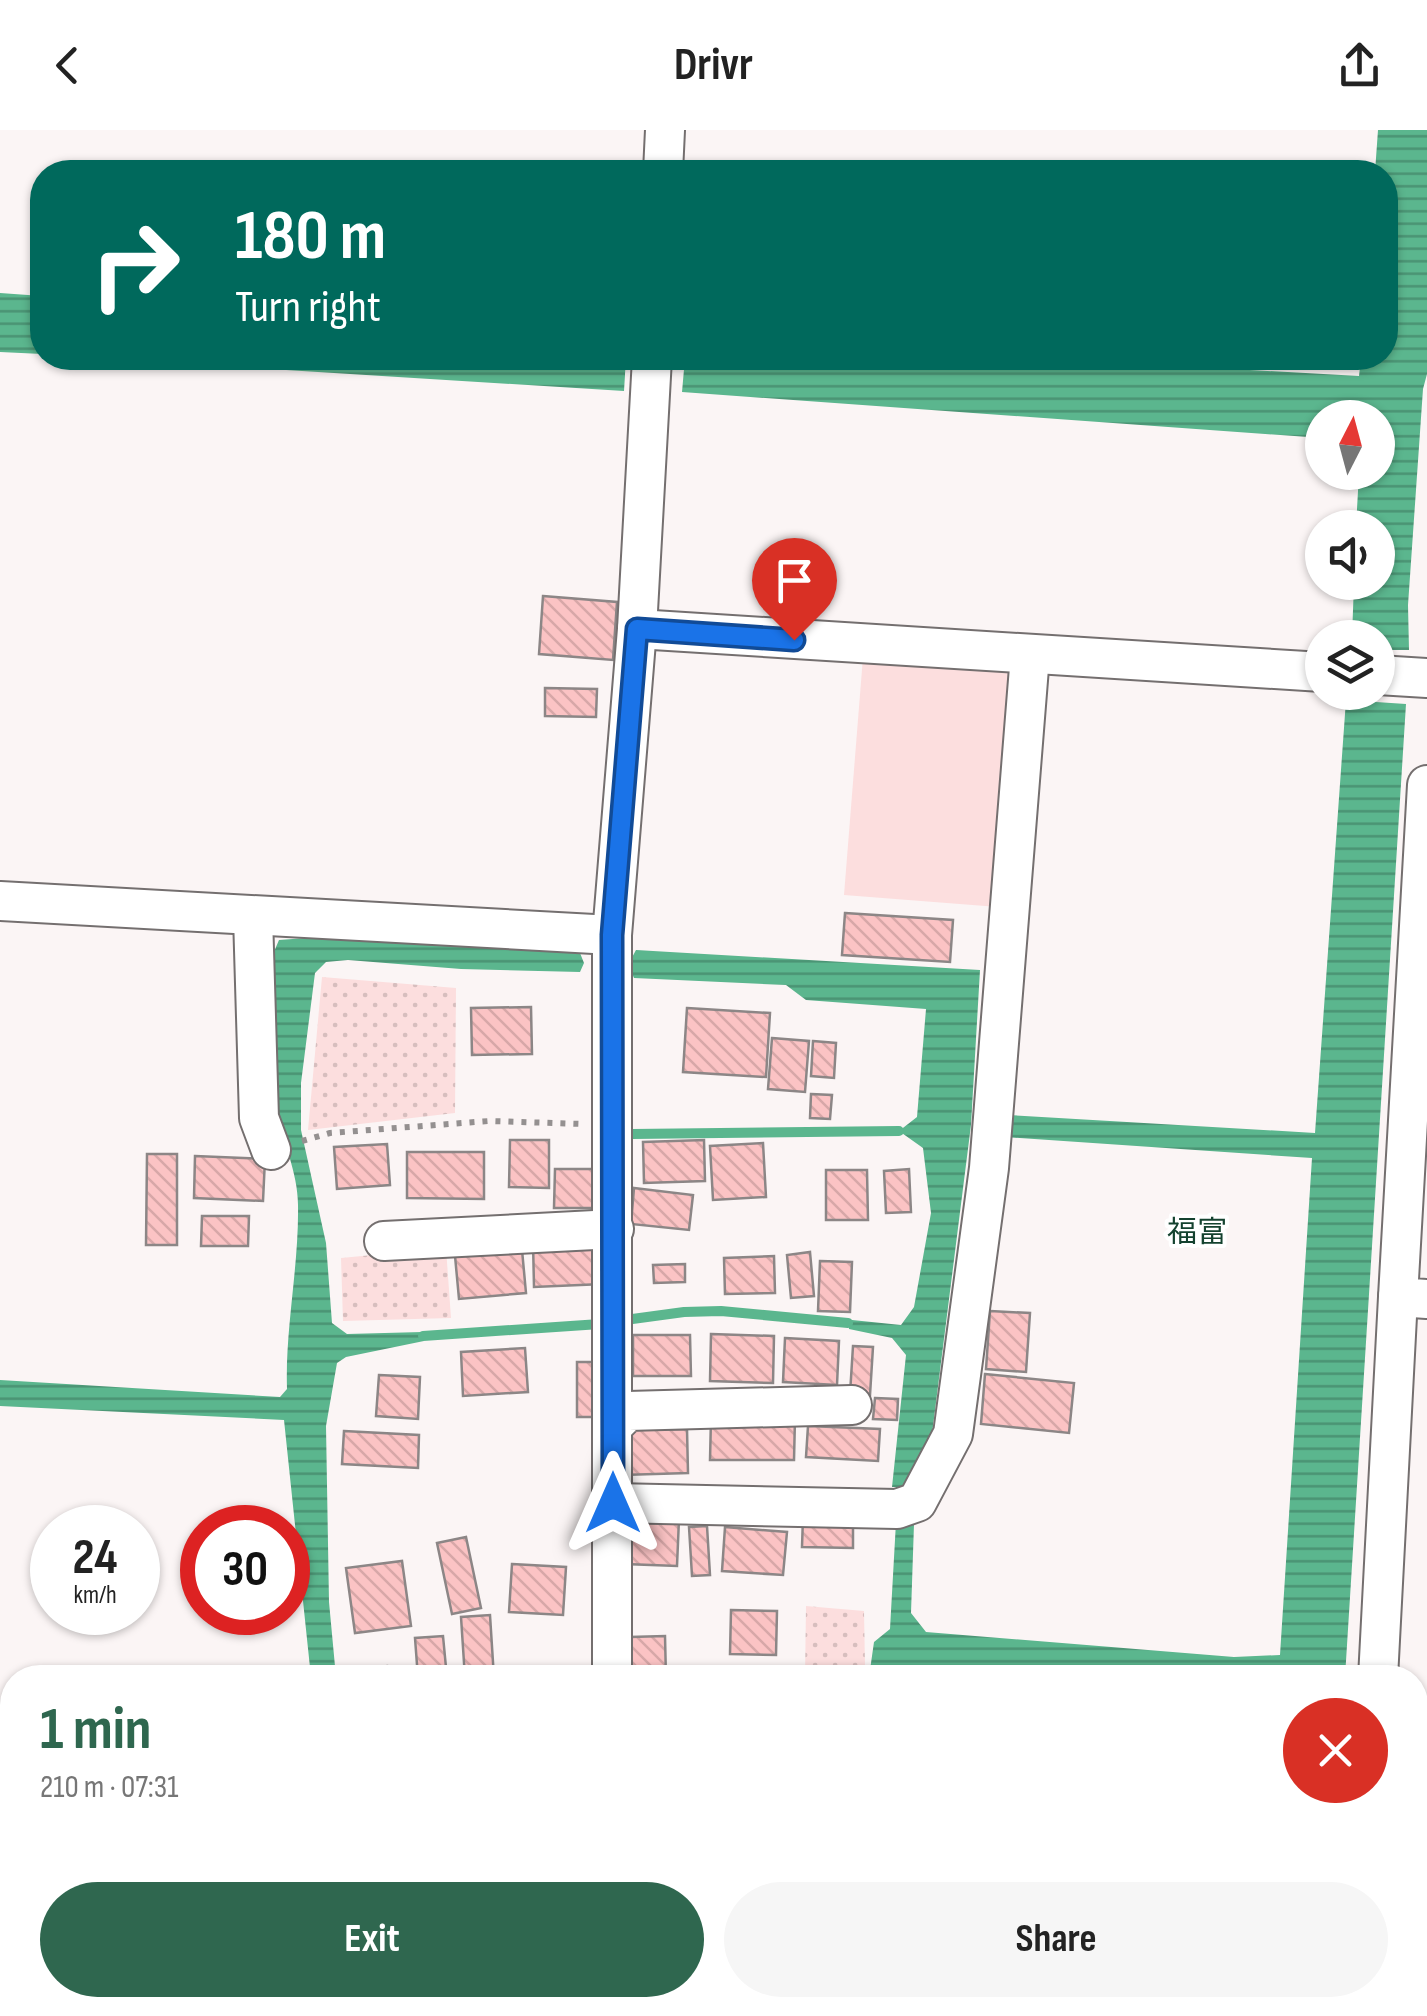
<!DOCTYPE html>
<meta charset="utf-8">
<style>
:root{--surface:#fff;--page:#f6f6f6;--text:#222;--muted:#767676;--accent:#2f674f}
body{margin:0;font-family:"Sofia Sans Condensed","Noto Sans JP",sans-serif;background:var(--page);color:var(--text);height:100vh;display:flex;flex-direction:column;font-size:38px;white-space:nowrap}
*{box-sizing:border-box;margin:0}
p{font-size:32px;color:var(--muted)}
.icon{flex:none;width:55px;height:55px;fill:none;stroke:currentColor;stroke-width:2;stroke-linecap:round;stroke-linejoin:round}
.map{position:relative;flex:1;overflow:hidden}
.panel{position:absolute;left:0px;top:1535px;width:1428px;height:352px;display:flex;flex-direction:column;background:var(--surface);border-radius:40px 40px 0 0;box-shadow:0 2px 8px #0004}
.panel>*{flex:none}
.banner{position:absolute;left:30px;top:30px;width:1368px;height:210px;border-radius:40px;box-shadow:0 2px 8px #0004;background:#00695c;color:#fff;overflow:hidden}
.needle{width:65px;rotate:6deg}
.buttons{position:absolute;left:1305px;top:270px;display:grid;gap:20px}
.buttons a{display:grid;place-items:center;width:90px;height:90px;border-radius:50%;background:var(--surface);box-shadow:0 2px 8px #0004;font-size:50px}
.speed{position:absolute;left:30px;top:1375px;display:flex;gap:20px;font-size:50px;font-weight:700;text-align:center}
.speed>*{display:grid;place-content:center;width:130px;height:130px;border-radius:50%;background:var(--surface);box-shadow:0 2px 8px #0004;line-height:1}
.speed small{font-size:25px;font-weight:400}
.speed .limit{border:15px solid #d22;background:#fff;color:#111}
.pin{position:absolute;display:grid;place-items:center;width:85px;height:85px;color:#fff;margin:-102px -42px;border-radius:50% 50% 50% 0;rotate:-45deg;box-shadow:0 0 10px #0007}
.pin .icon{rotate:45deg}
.me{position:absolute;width:110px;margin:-55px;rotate:0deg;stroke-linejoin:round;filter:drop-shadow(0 0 8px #0008)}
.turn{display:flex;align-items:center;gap:35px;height:210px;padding:0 40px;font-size:45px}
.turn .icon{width:130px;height:130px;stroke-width:2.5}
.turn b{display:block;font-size:70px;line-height:85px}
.round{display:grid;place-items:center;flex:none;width:105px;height:105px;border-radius:52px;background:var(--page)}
.headline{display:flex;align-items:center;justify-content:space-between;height:170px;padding:0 40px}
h1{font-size:60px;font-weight:700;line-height:75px;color:var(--accent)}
.primary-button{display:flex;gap:20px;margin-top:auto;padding:20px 40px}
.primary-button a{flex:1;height:115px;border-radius:60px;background:var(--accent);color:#fff;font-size:40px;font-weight:700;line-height:115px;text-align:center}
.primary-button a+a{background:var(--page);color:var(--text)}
header{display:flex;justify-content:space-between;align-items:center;height:130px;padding:0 40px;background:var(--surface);font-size:45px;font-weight:700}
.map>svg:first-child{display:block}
.grass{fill:url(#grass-dots)}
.park{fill:#fcdede}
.water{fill:url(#water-rules)}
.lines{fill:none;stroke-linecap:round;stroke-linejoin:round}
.stream{stroke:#5bb68e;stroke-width:10}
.building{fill:url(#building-back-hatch);stroke:#8c8686;stroke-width:2.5}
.minor-casing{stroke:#746f6f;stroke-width:42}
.major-casing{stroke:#d1d1d1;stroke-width:52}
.path{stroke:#949090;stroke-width:6;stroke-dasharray:5 8;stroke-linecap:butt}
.minor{stroke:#fff;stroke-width:38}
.major{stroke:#9fdfc4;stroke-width:48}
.route-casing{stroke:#114b97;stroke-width:25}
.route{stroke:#1a73e8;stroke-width:18}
.labels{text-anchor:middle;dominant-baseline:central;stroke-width:8;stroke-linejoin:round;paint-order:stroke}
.neighbourhood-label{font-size:30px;fill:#14422f;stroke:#fff}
</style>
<header><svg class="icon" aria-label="back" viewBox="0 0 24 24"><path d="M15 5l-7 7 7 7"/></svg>Drivr<svg class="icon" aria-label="share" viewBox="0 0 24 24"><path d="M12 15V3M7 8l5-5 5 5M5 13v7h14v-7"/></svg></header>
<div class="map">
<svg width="1427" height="1886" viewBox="0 0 1427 1886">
<defs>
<pattern id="grass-dots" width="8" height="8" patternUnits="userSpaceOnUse" patternTransform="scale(2.5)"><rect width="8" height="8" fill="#fcdede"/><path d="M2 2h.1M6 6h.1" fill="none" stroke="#d7bebe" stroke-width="1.8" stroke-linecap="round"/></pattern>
<pattern id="water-rules" width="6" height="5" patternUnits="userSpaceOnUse" patternTransform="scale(2.5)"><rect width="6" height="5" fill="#5bb68e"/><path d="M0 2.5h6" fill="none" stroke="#4a9373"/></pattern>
<pattern id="building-back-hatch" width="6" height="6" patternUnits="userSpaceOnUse" patternTransform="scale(2.5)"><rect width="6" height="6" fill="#fbc3c4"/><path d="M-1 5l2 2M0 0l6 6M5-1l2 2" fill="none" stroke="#d7a7a8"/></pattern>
</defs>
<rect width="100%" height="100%" fill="#fbf5f5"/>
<g class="grass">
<polygon points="322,847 456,858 455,983 308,1000"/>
<polygon points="446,1118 451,1188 343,1191 341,1128"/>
<polygon points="806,1476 864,1481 865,1536 805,1547"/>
</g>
<polygon class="park" points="863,527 1017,540 998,777 844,765"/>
<g class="water">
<polygon points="1378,0 1427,0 1427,244 1423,259 1408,475 1409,520 1378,520 1378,508 1352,507 1354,453 1378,452 1378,398 1356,397 1359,343 1378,342 1378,288 1322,288 1322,308 682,262 685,228 1036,228 1359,246 1361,228 1385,228 1385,42 1375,42"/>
<polygon points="0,163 42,166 42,224 0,222"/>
<polygon points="92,228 626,228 624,261"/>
<polygon points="1346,570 1406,574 1345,1547 1167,1548 1063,1535 973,1536 869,1547 874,1512 890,1499 896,1392 903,1388 914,1394 911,1483 926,1502 1234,1527 1280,1525 1312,1028 1005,1007 1008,985 1315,1003"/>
<path d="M320,807L580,823L584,833L580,842L461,839L348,830L326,832L315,843L301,953V1000L326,1113L332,1193L347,1204L422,1202L424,1211L346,1227L337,1233L326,1296L329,1472L336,1547H311L284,1290L0,1276V1250L280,1267L287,1259C285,1198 299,1137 298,1075C298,1042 282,1011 277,978C270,928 274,874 273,824L279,810Z"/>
<polygon points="636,820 980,840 971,995 932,1304 905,1357 892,1357 906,1225 892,1208 849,1199 848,1193 852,1190 901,1195 914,1177 931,1083 923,1018 899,1001 917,987 926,879 806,870 786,855 634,848 628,835"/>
</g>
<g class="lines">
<g class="stream">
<polyline points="632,1004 899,1001"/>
<polyline points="625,1190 684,1182 721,1181 848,1193"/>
<polyline points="423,1206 600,1194"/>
<polyline points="851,1548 868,1544"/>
</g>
</g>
<g class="building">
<polygon points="543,466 617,472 613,530 539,524"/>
<polygon points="545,558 597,559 596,587 545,586"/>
<polygon points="845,783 953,790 950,832 842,825"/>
<polygon points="531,877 532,924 472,925 471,878"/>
<polygon points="687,878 770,883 766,947 683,942"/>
<polygon points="772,908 809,911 805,962 768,959"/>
<polygon points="813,911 836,913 834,948 811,946"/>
<polygon points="811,964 832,965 830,989 810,988"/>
<polygon points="510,1010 549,1010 549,1058 509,1057"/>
<polygon points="704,1010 705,1051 644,1053 643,1012"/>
<polygon points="763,1013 766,1067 713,1070 710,1016"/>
<polygon points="387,1014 390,1055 337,1059 334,1017"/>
<polygon points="407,1022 484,1022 484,1069 407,1068"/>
<polygon points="147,1024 177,1024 177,1115 146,1115"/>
<polygon points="195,1026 265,1029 263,1071 194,1068"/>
<polygon points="555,1039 604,1039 604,1078 554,1078"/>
<polygon points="909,1039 911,1082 886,1083 884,1041"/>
<polygon points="826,1040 867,1040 868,1090 826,1090"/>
<polygon points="634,1058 693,1065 689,1100 631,1094"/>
<polygon points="202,1086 249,1086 248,1116 201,1116"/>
<polygon points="521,1109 526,1163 459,1169 454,1115"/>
<polygon points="602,1110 603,1154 534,1157 533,1112"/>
<polygon points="810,1122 814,1166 791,1168 787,1125"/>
<polygon points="774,1126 775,1163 725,1164 724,1128"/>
<polygon points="820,1131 852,1132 850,1182 818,1181"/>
<polygon points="685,1134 685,1152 654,1153 653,1135"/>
<polygon points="990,1181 1030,1183 1026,1242 986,1239"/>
<polygon points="711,1204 774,1206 773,1253 710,1251"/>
<polygon points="633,1205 690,1205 691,1246 633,1246"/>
<polygon points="785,1208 839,1211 837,1255 783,1252"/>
<polygon points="853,1216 873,1217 870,1265 850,1264"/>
<polygon points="525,1218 528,1262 463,1266 461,1222"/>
<polygon points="577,1232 598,1232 599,1287 577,1287"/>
<polygon points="985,1244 1074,1253 1069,1303 981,1294"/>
<polygon points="379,1245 420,1247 418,1289 376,1286"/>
<polygon points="875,1268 898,1269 897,1290 873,1289"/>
<polygon points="711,1288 795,1288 794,1330 710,1330"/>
<polygon points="808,1296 880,1299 878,1331 806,1327"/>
<polygon points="687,1299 688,1343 622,1345 621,1300"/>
<polygon points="344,1301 419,1305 418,1338 342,1334"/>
<polygon points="627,1387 679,1389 677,1436 625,1434"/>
<polygon points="803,1387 853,1388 853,1418 802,1417"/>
<polygon points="707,1396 710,1445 692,1446 689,1397"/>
<polygon points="725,1397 787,1402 783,1445 722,1441"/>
<polygon points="466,1407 481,1478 452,1484 437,1413"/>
<polygon points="402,1431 411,1496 355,1503 346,1438"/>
<polygon points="512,1434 566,1437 563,1485 509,1482"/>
<polygon points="731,1480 777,1481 776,1525 730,1524"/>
<polygon points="490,1485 494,1548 465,1548 461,1487"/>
<polygon points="443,1506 447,1548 418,1548 415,1508"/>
<polygon points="665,1506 666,1548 631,1548 630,1507"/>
<polygon points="387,1536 388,1548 343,1548 342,1540"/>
</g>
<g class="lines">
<defs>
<g id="minor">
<polyline points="663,42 665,0"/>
<polyline points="637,499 1322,542"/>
<polyline points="1378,545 1427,548"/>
<polyline points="1427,655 1398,1167 1427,1169"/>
<polyline points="0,771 612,805"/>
<polyline points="253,786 259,988 271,1020"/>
<polyline points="384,1111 614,1099"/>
<polyline points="614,1295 628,1281 852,1275"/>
<polyline points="613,1373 897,1379 917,1372 953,1304 989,1038 1030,525"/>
<polyline points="612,1548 612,805 637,499 652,228"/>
<polyline points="1378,1548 1398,1167"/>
<polyline points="993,1886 994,1875"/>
<polyline points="1351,1886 1352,1875"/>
</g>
<g id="major">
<polyline points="1415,1605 1427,1607"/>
<polyline points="0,1656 12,1655"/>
</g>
</defs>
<use href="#minor" class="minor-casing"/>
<use href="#major" class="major-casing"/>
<polyline class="path" points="302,1011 330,1003 489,991 583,994"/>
<use href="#minor" class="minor"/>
<use href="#major" class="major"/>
</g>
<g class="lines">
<defs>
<polyline id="route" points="613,1373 612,805 637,499 794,510"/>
</defs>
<use href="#route" class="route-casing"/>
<use href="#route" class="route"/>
</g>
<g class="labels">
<g class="neighbourhood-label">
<text x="1197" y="1103">福富</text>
</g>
</g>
</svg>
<div class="buttons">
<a><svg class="needle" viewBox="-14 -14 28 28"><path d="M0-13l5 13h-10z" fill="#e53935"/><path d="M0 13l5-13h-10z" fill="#767676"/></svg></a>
<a><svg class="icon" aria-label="sound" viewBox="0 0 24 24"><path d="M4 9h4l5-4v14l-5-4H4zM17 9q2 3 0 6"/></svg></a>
<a><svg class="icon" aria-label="layers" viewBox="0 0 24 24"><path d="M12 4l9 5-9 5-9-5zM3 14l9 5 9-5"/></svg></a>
</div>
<div class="speed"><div>24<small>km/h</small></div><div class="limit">30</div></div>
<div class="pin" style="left:794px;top:510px;background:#d93025"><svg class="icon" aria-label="arrive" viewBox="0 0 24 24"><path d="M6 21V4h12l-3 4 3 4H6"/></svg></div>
<svg class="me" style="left:613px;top:1373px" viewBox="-20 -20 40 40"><path d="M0-17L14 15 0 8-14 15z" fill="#1a73e8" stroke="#fff" stroke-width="4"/></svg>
<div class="banner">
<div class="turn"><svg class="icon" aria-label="right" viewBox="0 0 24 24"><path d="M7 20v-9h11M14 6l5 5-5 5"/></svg><div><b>180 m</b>Turn right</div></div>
</div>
<section class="panel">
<div class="headline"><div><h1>1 min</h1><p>210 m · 07:31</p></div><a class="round" style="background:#d93025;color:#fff"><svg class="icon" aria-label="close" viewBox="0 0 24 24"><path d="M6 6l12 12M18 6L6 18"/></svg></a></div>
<div class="primary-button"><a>Exit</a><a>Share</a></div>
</section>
</div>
